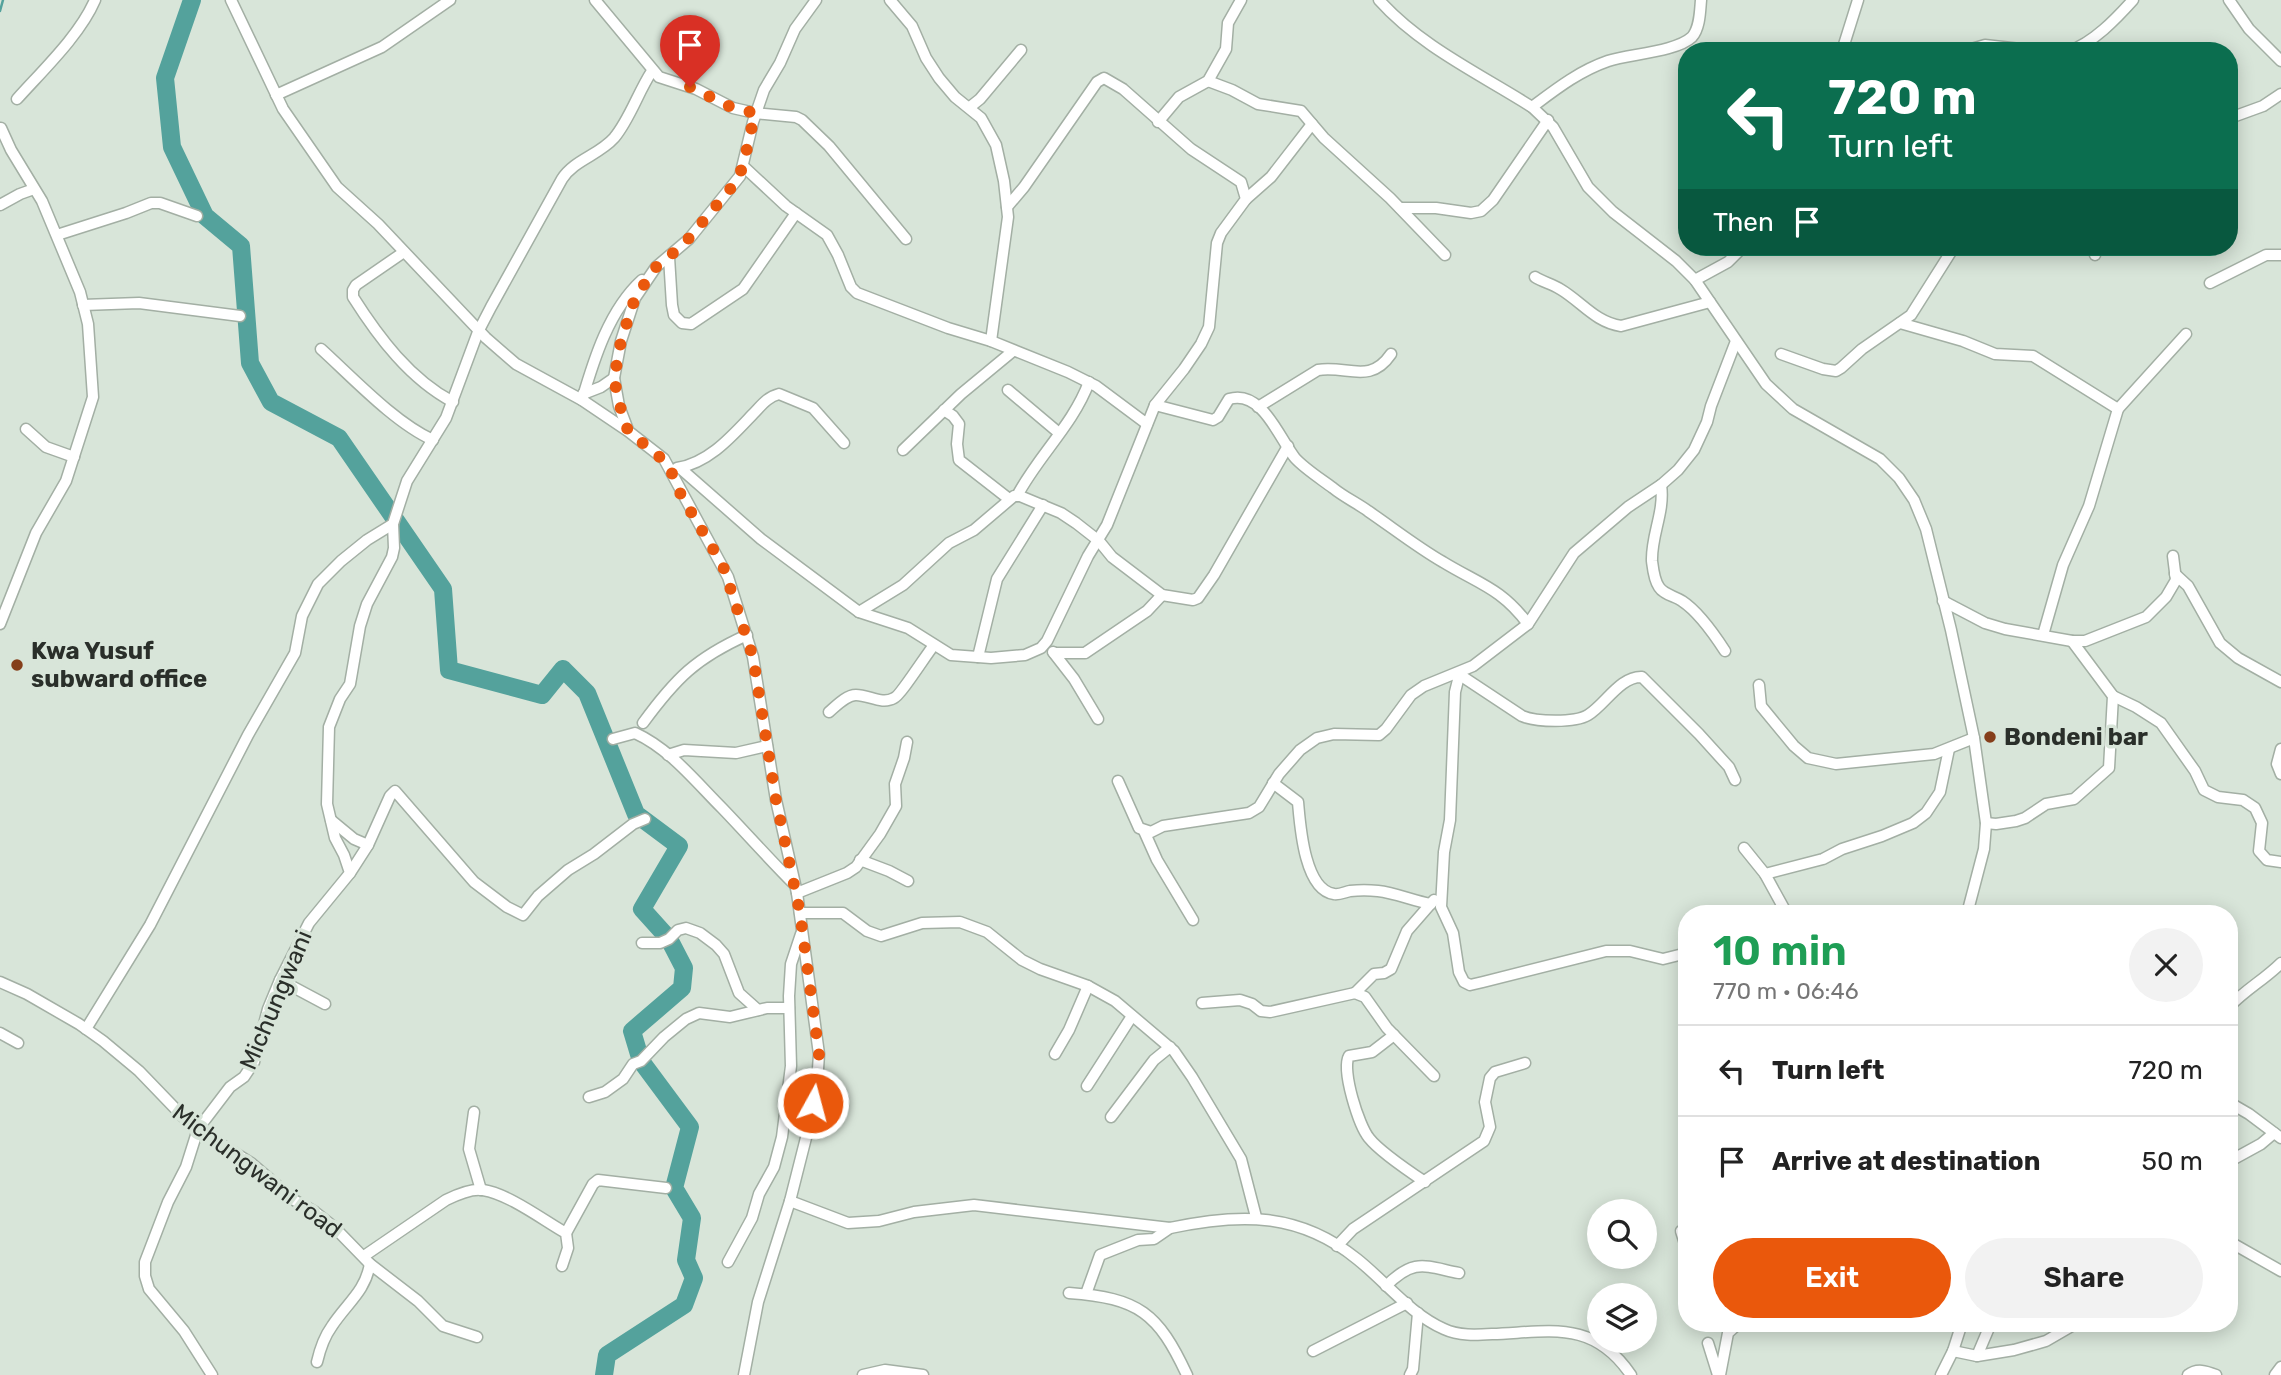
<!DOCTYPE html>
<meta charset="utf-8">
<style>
:root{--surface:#fff;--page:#f2f2f2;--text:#222;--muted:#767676;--line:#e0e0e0;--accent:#ea580c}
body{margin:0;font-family:Rubik,sans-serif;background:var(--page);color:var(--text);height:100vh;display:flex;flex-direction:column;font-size:26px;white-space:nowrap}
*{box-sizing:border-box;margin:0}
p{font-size:23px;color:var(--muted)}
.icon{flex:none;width:38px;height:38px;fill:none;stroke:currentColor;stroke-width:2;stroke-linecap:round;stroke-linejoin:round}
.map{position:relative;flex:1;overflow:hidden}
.drawer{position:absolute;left:1678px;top:905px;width:560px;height:427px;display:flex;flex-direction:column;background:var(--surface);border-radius:28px;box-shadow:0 4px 18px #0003}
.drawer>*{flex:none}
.guide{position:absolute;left:1678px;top:42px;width:560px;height:214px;border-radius:28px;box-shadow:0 4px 18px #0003;background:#0b6e4f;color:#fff;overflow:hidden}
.controls{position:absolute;left:1587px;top:1199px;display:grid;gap:14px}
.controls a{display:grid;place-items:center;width:70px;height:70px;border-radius:50%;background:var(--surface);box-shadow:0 4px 18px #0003;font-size:35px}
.pin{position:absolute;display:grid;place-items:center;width:60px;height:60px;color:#fff;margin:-72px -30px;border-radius:50% 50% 50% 0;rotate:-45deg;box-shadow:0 0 7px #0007}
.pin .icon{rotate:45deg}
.me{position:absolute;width:77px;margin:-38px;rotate:7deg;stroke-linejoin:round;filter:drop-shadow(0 0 5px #0008)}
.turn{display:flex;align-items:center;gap:24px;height:147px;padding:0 35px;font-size:32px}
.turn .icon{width:91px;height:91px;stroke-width:2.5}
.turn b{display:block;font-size:49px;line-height:60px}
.then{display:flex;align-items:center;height:66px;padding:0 35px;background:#0003;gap:14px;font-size:26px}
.round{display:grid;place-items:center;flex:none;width:74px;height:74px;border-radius:37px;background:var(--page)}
.headline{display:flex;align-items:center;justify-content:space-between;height:119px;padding:0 35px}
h1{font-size:42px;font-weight:600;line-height:52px;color:#1e9e55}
.action{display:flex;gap:14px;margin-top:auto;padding:14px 35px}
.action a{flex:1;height:80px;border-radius:42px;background:var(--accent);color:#fff;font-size:28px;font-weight:600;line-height:80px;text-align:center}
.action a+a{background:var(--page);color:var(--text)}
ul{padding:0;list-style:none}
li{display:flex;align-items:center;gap:21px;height:91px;padding:0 35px;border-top:2px solid var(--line)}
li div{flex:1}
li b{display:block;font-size:26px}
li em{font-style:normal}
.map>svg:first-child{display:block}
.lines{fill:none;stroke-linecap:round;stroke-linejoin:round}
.stream{stroke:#54a29c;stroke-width:2.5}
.river{stroke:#54a29c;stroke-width:18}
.minor-casing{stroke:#a3afa4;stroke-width:13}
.minor{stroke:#fff;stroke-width:10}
.route{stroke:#ea580c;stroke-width:12;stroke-dasharray:0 21.6}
.poi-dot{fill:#853e1a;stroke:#d8e5d9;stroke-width:2.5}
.labels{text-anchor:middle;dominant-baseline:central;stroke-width:7;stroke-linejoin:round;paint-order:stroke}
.poi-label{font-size:24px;font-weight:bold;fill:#2a2f2a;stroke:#d8e5d9;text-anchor:start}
.street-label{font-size:24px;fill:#2a2f2a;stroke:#d8e5d9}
</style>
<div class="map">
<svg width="2281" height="1375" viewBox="0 0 2281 1375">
<rect width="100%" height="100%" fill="#d8e5d9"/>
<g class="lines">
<polyline class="stream" points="0,11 3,0"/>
<polyline class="river" points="192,0 165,78 172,147 205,216 241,246 250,363 271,402 339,438 443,589 449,670 542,695 563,669 587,693 636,814 679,846 642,909 669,939 684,968 682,988 632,1031 641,1061 690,1127 674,1188 692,1218 686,1260 694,1278 684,1305 607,1355 604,1375"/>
<defs>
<g id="minor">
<polyline points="231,0 283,109 337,187 378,224 486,338 516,364 582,400 628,431 664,459 728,577 753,657 776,800 797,893 819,1054 817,1084 810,1122 790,1201 758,1302 744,1375"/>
<polyline points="595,0 659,77 696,89 733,108 755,113 796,117 802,120 829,146 906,239"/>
<polyline points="890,0 912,26 926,58 939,78 955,97 981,118 996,145 1004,181 1008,217 991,341"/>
<path d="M1379,0C1420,46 1480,74 1532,107L1553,127L1588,187L1613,212L1676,261L1695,280L1766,384L1793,409L1880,459L1899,478L1914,500L1926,529L1951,630L1974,738L1986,823L1984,849L1967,914"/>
<polyline points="2229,0 2249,29 2281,61"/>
<polyline points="1842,51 1858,0"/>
<polyline points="1965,51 1985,45 2037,51"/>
<path d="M2069,51C2093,43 2116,19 2133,0"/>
<polyline points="1208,81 1232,90 1258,104 1301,111 1324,138 1390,198 1445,255"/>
<polyline points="276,95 382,47 450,0"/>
<path d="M17,99C43,70 80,35 95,0"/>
<polyline points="970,107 980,99 1021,50"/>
<path d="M1532,107C1556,89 1579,71 1608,61C1629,54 1676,52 1692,37C1700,28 1700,11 1701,0"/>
<polyline points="2230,118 2263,106 2281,94"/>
<polyline points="1158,122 1179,97 1208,81 1226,49 1228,23 1241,0"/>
<polyline points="743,166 786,206 827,235 838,255 851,287 857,293 948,328 991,341 1068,372 1096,386 1147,424"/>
<polyline points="1246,199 1271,177 1312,124"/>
<polyline points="0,205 20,194 34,189"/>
<polyline points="1400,208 1436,208 1471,213 1481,211 1493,200 1548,120"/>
<polyline points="57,235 126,213 151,203 160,203 197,216"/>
<polyline points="2095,247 2095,255"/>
<path d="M404,252L356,285L353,290V297C379,338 410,379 453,402"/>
<polyline points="669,257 672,305 674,315 682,323 691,324 743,289 796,213"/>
<path d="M1535,277C1543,282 1552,284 1560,289C1582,302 1595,322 1621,326L1710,302"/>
<polyline points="1695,280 1728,262 1743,247"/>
<polyline points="2210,283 2266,255 2281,255"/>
<polyline points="83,305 139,303 240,316"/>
<polyline points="1900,323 1963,341 1995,354 2033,356 2118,409"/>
<path d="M321,349C353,378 395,423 433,440"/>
<polyline points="1781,354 1823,369 1836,371 1841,368 1862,349 1911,315 1954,247"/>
<polyline points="1008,390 1059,433"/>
<polyline points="583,394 601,387 614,378"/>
<path d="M582,400C594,359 609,310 642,280"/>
<path d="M1155,405L1213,420L1218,417L1229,399C1262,389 1279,438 1295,458C1305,469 1321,479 1333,488C1344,497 1357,503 1368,511C1393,528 1417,547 1443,562C1479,584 1501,588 1528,624"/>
<path d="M1258,407L1318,370C1347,365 1370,385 1391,354"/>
<polyline points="944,410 953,416 959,424 957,444 959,460 1009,499"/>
<polyline points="26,429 46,447 74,457"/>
<polyline points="628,430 619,406 614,378 621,341 635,298 656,267 689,239 740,176 753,122 764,90 780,63 795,29 816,0"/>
<polyline points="903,450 961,394 1013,351"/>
<path d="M677,468C709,463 732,436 753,414C761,406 767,397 779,394L813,408L844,443"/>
<polyline points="680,468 761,539 859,612 908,628 951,655 991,658 1025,655 1041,648 1047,641 1088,556 1107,525 1155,405 1184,369 1201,344 1209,327 1217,243 1221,233 1246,199 1241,182 1191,149 1123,89 1104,78 1097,82 1024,187 1007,207"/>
<path d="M1661,485C1665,512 1651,535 1652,561C1653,569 1654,580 1659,587C1664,595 1675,596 1682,601C1699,612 1714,634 1725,651"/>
<path d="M1017,496C1038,456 1073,425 1089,382"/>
<polyline points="2175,574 2188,586 2220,643 2238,658 2281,682"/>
<polyline points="1943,601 1985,623 2005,629 2072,641 2085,641 2146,617 2166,597 2176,580 2173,556"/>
<polyline points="859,612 903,585 949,543 974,530 1014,496 1020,496 1061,513 1076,523 1099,541 1112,557 1162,595 1193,600 1198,598 1214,575 1288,446"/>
<polyline points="0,624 36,533 66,481 93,397 88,324 80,292 42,201 11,150 1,128"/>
<polyline points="2043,635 2063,565 2089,506 2118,409 2186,334"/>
<polyline points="1053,652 1074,679 1098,719"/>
<polyline points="1054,653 1085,653 1147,611 1162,595"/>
<polyline points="978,657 997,579 1043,505"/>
<polyline points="1460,672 1455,692 1450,820 1444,852 1441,907 1453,933 1459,972 1464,982 1470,985 1483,982 1606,951 1630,951 1663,959 1687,953"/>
<path d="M1460,675L1522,716C1536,722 1575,723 1588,715C1605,705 1620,676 1642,677L1699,734L1729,767L1735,780"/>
<polyline points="1759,685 1761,706 1794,746 1808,758 1836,764 1934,754 1974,738"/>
<polyline points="2113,696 2136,707 2161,723 2195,771 2204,790 2218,797 2243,800 2255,808 2262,823 2259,851 2267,860 2281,862"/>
<path d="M829,712C836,706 846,695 856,695C869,695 882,705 894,698C900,696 926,655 934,645"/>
<path d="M643,723C676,678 696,658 747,635"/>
<path d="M613,739L635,733C670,749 695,781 722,808C746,833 769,859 794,884"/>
<polyline points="2281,749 2277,764 2281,774"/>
<polyline points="668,755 684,750 736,753 767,746"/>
<polyline points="1118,781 1139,828 1151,832 1163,826 1249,813 1259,807 1279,774 1300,750 1317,738 1334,734 1379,735 1386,729 1411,695 1424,686 1473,666 1528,624 1574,553 1628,507 1661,485 1678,470 1694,450 1707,422 1711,406 1736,341"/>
<path d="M1273,783L1298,802C1300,824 1304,890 1334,894C1339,895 1345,892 1350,891C1359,890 1369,890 1378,891C1396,893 1413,901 1431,904"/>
<polyline points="331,820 354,839 368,845"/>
<polyline points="1986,823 1996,824 2016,821 2025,818 2046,804 2074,799 2109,768 2113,696 2072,641"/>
<polyline points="1144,831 1157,860 1193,920"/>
<polyline points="1744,848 1765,874 1787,914"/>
<polyline points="860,860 889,871 908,881"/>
<polyline points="350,873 368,845 390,796 395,791 474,882 507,907 523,915 538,896 568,870 594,854 633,824 645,819"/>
<polyline points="1765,874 1823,859 1842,849 1882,836 1913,823 1926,813 1940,792 1949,749"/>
<polyline points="797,893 847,873 856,867 880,834 896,806 895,784 904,758 907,742"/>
<polyline points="800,913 843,913 867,931 881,936 922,923 960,922 987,932 1022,960 1040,969 1088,986 1115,1001 1174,1051 1192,1077 1241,1159 1256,1217"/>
<polyline points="642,943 660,943 669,939 678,930 686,928 700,933 716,945 724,954 739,993 758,1010"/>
<polyline points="280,980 325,1004"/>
<polyline points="0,982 27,994 79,1024 103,1041 139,1071 192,1126 251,1163 294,1200 315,1212 334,1227 370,1264 418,1301 443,1326 477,1337"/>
<polyline points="1355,993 1374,974 1384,973 1391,969 1407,931 1434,900"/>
<polyline points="1202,1003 1240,1000 1252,1004 1261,1011 1270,1012 1355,993 1365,997 1387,1028 1434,1076"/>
<path d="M2230,1006C2245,990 2265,979 2281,963"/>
<path d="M86,1029L150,925L248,735L295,653L302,616L318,584L341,561L367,540L393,524L407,481L446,418L478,332L491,307L562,179C574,160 599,155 614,138C630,119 638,92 652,71"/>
<polyline points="0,1033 18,1043"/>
<path d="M1394,1035L1372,1052L1349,1056C1341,1070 1359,1126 1369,1138C1380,1152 1410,1172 1425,1182"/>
<polyline points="1055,1054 1069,1030 1088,986"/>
<polyline points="1087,1086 1132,1016"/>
<polyline points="589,1097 605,1092 623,1079 633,1064 641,1061 664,1037 686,1019 699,1013 730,1017 767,1008 789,1008"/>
<polyline points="2230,1103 2249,1114 2281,1138"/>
<polyline points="474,1112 469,1149 481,1190"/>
<polyline points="1111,1117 1154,1060 1170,1047"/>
<polyline points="2230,1161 2261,1144 2274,1133"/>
<path d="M790,1201L848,1223L879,1221L914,1212L974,1205L1170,1228C1240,1213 1299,1212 1357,1259C1386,1282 1410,1314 1444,1329C1459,1336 1476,1335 1492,1334C1550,1332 1593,1319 1631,1375"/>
<polyline points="1681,1231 1687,1250"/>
<polyline points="566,1233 593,1184 598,1180 666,1188"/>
<polyline points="2230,1242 2281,1271"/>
<polyline points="1337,1246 1353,1229 1484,1141 1490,1127 1485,1102 1490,1078 1495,1072 1525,1063"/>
<path d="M364,1256L446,1200C456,1195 471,1188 483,1190C509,1194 543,1220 566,1233L568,1248L562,1266"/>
<polyline points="728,1262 752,1218 759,1194 774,1167 782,1137 791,1066 789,996 791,964 801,934"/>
<path d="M1386,1286C1414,1258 1424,1266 1459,1273"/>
<path d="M1069,1293C1139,1298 1158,1313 1187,1375"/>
<polyline points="1086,1294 1100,1255 1138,1240 1154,1239 1170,1228"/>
<polyline points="1708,1343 1718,1375"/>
<polyline points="1313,1351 1407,1303"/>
<polyline points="1953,1351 1977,1356 2014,1350 2046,1341 2077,1323"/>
<polyline points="1977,1356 1991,1323"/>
<path d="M317,1362C320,1349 324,1337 332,1326C347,1303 365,1292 370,1264"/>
<polyline points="212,1375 184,1331 149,1289 145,1276 145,1262 168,1202 186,1167 198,1129 230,1087 244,1077 254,1062 268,1009 280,980 309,923 350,873 344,855 335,838 327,804 329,727 340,699 350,684 360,626 367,604 392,557 394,548 393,524"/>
<polyline points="863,1375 885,1370 923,1375"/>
<polyline points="1410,1375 1413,1369 1418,1313"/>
<polyline points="1720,1375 1728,1333 1739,1323"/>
<polyline points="1941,1375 1953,1351 1962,1323"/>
<path d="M2188,1375C2197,1368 2206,1371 2216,1375"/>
<polyline points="2275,1375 2281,1367"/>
</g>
</defs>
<use href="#minor" class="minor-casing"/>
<use href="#minor" class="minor"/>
</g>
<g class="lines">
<polyline class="route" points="690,87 733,108 755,113 743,166 736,182 684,244 656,267 635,298 621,341 614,379 620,406 628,431 668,464 681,495 723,566 753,657 776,800 800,913 819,1054 813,1103"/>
</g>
<g class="poi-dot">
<circle cx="17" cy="665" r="7"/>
<circle cx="1990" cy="737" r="7"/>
</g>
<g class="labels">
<g class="poi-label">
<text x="31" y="651">Kwa Yusuf<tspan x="31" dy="28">subward office</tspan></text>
<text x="2004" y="737">Bondeni bar</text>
</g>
<g class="street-label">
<text transform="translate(276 1000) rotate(-67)">Michungwani</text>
<text transform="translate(257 1171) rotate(37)">Michungwani road</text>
</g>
</g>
</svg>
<div class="controls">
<a><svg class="icon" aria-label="search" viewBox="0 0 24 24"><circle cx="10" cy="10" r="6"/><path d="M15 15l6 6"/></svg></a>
<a><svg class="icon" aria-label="layers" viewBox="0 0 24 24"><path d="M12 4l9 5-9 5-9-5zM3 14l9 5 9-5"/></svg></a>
</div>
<div class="pin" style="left:690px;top:87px;background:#d93025"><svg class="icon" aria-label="arrive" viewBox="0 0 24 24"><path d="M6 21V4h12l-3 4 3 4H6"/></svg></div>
<svg class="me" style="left:813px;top:1103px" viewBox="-20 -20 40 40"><circle r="17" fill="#ea580c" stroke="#fff" stroke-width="3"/><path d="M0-11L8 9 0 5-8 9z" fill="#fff"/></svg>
<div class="guide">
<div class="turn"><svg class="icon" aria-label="left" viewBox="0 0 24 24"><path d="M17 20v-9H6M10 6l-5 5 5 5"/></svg><div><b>720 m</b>Turn left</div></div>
<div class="then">Then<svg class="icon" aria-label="arrive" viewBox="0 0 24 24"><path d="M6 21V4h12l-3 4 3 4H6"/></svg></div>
</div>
<section class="drawer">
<div class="headline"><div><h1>10 min</h1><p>770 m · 06:46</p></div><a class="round"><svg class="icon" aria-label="close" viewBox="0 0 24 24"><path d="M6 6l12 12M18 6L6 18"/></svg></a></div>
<ul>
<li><svg class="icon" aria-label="left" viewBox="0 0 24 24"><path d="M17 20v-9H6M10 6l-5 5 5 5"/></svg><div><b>Turn left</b></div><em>720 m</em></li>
<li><svg class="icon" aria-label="arrive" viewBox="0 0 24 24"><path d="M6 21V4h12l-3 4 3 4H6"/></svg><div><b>Arrive at destination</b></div><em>50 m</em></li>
</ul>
<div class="action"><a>Exit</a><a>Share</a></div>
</section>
</div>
